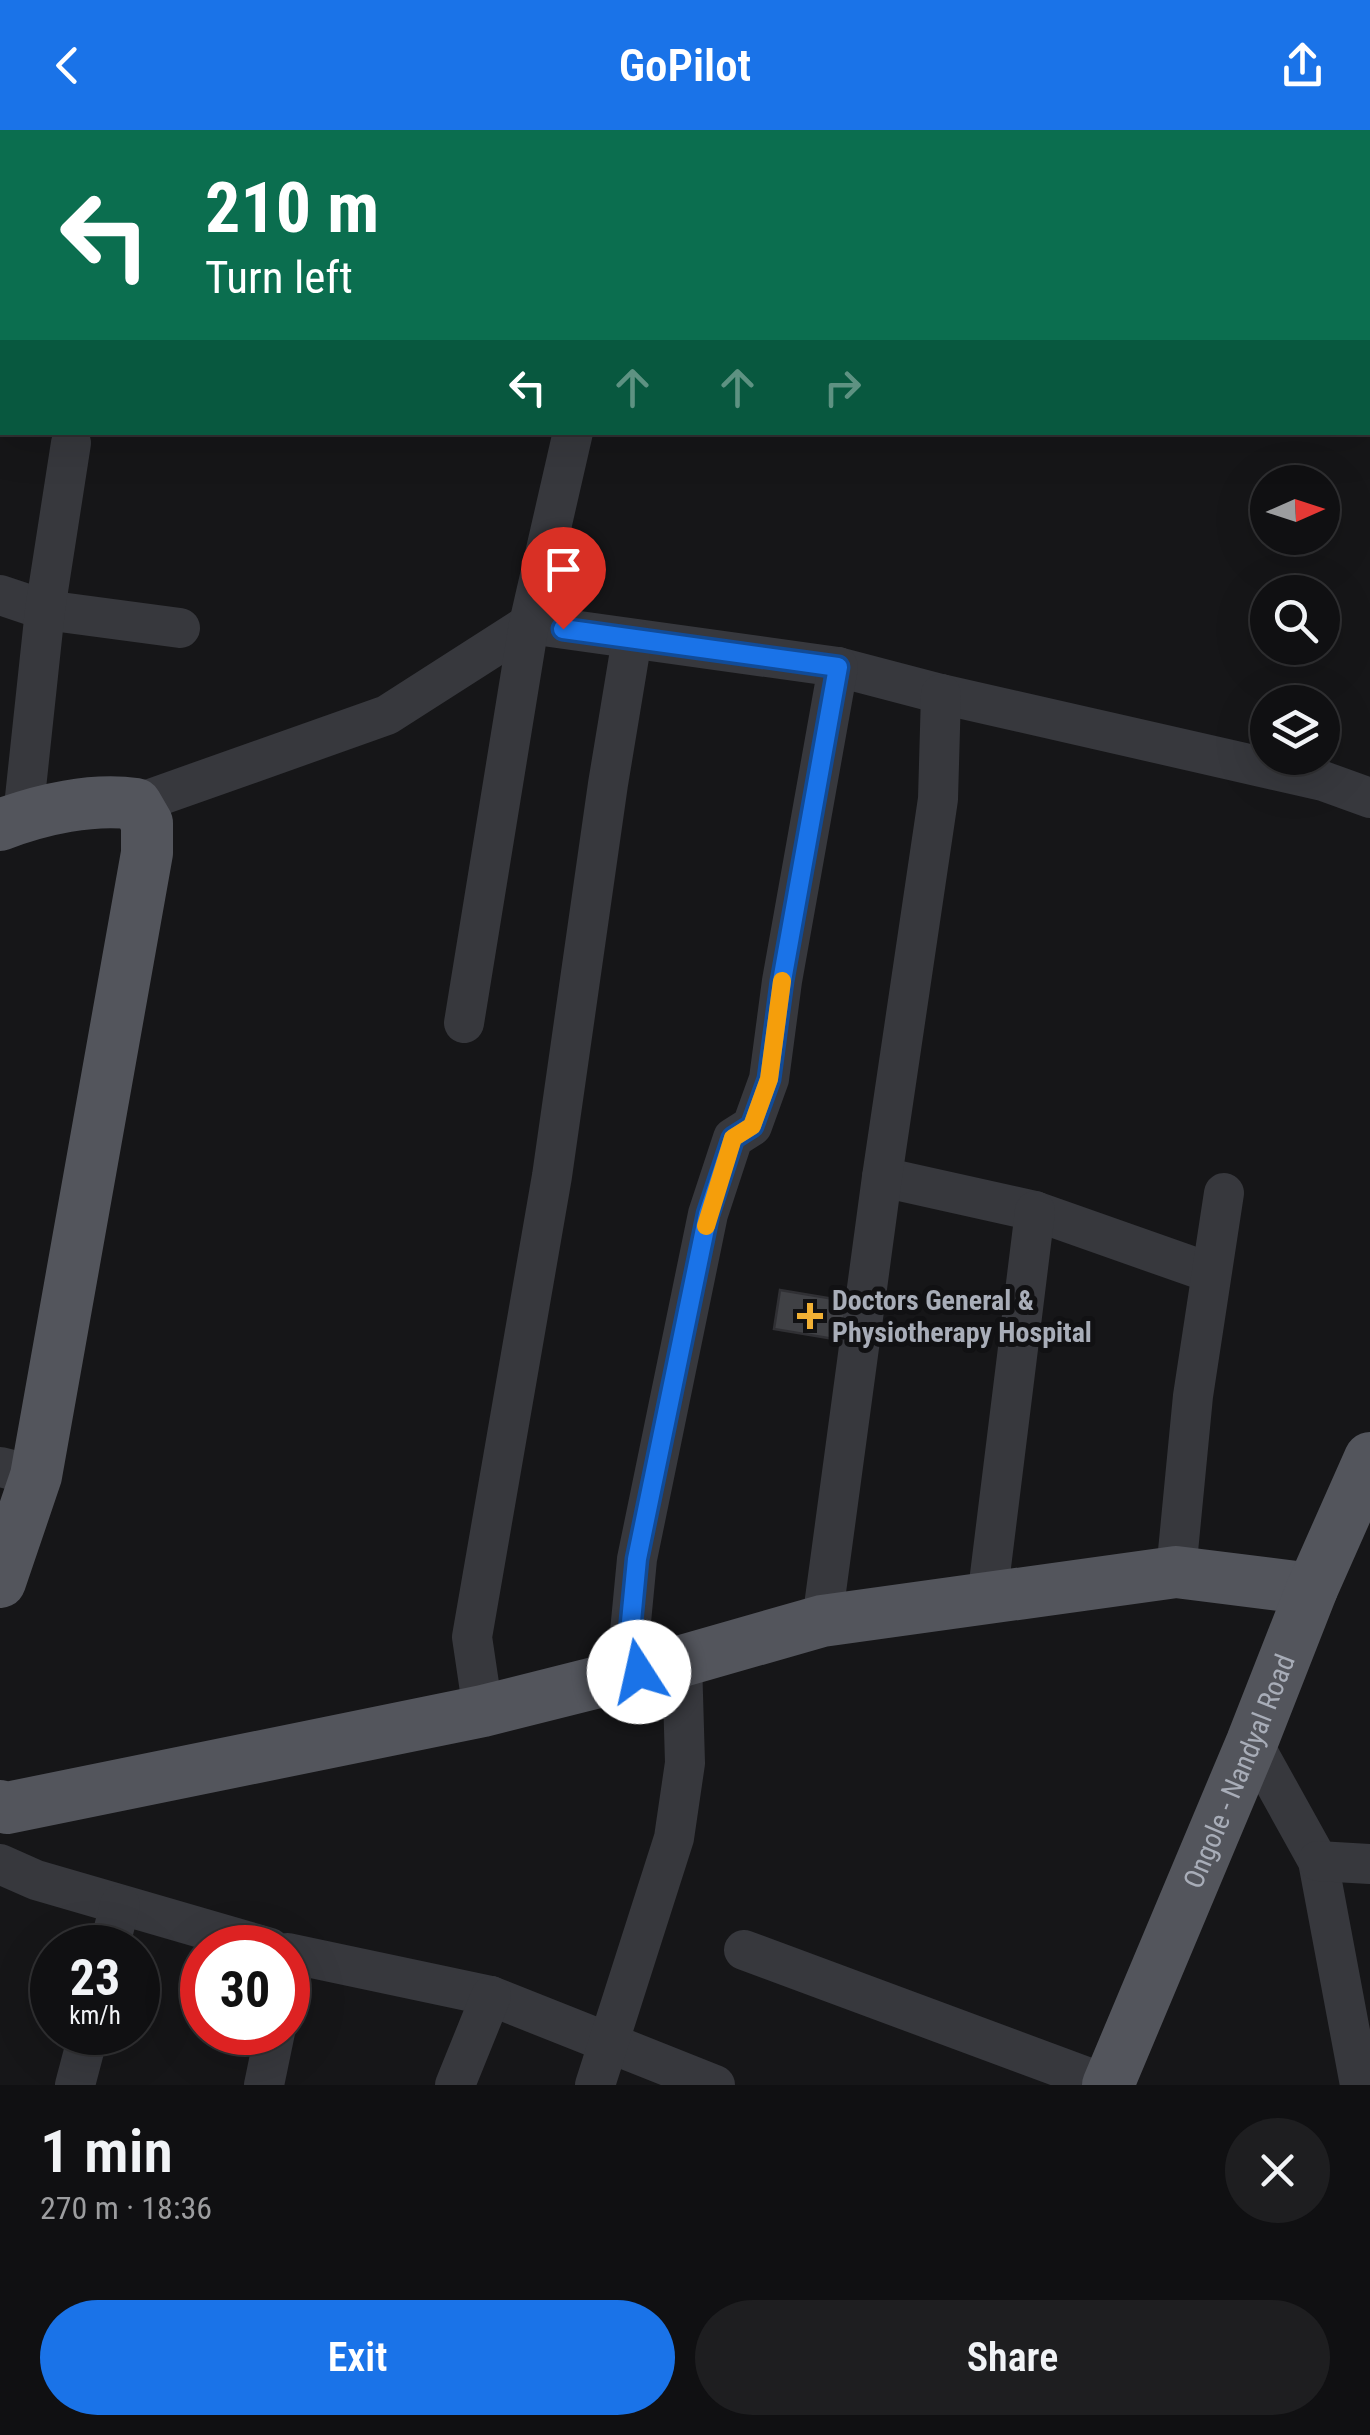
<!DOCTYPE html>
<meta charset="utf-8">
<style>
:root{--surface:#101012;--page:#1e1e20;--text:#f1f3f6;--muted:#9c9d9f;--line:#303032;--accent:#1a73e8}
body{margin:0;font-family:"Roboto Condensed",sans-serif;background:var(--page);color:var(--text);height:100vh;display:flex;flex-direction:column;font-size:38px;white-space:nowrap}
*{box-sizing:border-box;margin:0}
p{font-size:32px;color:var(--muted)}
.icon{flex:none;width:55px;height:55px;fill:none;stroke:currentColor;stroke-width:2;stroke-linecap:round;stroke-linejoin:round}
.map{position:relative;height:1955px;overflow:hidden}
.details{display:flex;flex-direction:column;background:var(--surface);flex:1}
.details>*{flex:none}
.banner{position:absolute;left:0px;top:0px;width:1370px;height:305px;box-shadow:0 10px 40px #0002,0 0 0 2px var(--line);background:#0b6e4f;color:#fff;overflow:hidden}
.needle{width:65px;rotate:87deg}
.fabs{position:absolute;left:1250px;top:335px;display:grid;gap:20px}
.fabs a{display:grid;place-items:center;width:90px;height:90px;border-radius:50%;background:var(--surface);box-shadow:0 10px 40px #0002,0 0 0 2px var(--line);font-size:50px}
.speed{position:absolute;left:30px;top:1795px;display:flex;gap:20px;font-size:50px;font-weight:700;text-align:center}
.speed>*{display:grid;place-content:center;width:130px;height:130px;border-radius:50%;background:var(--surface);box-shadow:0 10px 40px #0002,0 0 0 2px var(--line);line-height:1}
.speed small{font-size:25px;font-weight:400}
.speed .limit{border:15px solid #d22;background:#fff;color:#111}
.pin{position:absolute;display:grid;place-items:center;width:85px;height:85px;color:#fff;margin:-102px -42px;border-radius:50% 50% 50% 0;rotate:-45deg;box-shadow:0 0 10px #0007}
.pin .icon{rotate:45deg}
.me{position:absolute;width:110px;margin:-55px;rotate:350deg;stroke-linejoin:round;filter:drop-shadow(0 0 8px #0008)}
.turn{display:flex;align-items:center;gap:35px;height:210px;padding:0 40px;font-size:45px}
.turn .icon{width:130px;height:130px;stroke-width:2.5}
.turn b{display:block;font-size:70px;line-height:85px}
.lanes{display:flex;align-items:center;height:95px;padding:0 40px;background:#0003;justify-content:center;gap:50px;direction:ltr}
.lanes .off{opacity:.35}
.round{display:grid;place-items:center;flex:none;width:105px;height:105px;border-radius:52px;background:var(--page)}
.headline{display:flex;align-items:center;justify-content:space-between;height:170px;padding:0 40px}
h1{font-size:60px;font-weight:600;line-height:75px}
.cta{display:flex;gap:20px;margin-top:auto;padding:20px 40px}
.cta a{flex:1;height:115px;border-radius:60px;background:var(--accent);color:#fff;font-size:40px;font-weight:600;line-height:115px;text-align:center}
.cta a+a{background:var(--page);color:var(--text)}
header{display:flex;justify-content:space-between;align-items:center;height:130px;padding:0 40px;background:var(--accent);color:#fff;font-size:45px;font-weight:600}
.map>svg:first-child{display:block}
.building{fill:#404145;stroke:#303034;stroke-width:2.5}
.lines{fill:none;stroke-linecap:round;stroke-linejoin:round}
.minor{stroke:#37383d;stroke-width:40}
.major{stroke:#53555c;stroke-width:52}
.route-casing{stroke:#114b97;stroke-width:25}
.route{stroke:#1a73e8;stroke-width:18}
.slow{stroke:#f59e0b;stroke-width:18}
.poi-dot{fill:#f2b134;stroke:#111113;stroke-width:4}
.labels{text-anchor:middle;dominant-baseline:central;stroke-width:10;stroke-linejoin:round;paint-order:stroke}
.poi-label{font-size:28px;font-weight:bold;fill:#a8adb8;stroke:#111113;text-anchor:start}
.street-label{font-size:28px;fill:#a8adb8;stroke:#111113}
</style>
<header><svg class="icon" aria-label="back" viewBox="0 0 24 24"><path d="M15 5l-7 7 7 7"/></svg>GoPilot<svg class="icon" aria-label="share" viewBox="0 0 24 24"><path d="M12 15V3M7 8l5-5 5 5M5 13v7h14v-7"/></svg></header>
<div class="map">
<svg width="1370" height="1955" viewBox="0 0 1370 1955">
<rect width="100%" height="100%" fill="#161618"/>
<polygon class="building" points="780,1160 858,1173 852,1212 774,1199"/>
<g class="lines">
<g class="minor">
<polyline points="640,2 641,0"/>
<polyline points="0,69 2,70"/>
<polyline points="1368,264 1370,264"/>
<polyline points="0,465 45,480 180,498"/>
<polyline points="136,674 387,585 529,494 838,537 941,564 1323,651 1370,668"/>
<polyline points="23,686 45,480 71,313"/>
<polyline points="464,893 529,494 573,302"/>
<polyline points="882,1047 1035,1081 1211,1143"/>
<polyline points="0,1337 36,1346"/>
<polyline points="1176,1442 1193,1266 1224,1063"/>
<polyline points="987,1469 1035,1081"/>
<polyline points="822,1491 882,1047 938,669 941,564"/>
<polyline points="639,1542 630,1502 637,1429 708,1084 733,1008 752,996 769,949 782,851 838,537"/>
<polyline points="483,1581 472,1507 552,1046 608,654 632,509"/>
<polyline points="1252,1612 1318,1731 1360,1955"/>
<polyline points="1318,1731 1370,1734"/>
<polyline points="0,1734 36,1750 270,1818"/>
<polyline points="109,1818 120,1775"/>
<polyline points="744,1820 1108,1955"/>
<polyline points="288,1823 491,1866 715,1955"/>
<polyline points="75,1955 89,1902"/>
<polyline points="264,1955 275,1902"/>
<polyline points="455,1955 491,1866"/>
<polyline points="595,1955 674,1708 685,1633 682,1531"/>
</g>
<g class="major">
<path d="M0,695C42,679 92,668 136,674L147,693V723L36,1346L0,1452"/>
<polyline points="0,1676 7,1678 483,1581 682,1531 822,1491 1176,1442 1312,1459"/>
<path id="s1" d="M1108,1955L1252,1612L1312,1459L1370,1328"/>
</g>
</g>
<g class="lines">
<defs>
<polyline id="route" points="563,499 838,537 782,851 769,949 752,996 733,1008 708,1084 637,1429 630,1502 639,1542"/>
</defs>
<use href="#route" class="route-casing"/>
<use href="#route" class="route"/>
<polyline class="slow" points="706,1096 733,1008 752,996 769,949 782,851"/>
</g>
<path class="poi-dot" d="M805 1171h10v10h10v10h-10v10h-10v-10h-10v-10h10z"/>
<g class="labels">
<g class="poi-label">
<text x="832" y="1170">Doctors General &amp;<tspan x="832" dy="32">Physiotherapy Hospital</tspan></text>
</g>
<g class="street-label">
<text stroke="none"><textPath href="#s1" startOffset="340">Ongole - Nandyal Road</textPath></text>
</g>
</g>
</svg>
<div class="fabs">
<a><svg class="needle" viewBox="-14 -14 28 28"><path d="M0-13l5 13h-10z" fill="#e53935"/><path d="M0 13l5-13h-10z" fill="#9c9d9f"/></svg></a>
<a><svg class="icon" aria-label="search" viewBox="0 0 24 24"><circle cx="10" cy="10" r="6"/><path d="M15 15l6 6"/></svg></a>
<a><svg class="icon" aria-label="layers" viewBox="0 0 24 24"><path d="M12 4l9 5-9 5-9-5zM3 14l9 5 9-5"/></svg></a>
</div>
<div class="speed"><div>23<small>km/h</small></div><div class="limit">30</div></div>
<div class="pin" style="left:563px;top:499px;background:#d93025"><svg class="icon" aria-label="arrive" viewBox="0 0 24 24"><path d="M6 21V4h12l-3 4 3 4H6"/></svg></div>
<svg class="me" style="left:639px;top:1542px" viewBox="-20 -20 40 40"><circle r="19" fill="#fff"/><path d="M0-13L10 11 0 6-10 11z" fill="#1a73e8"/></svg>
<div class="banner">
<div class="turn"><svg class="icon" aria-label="left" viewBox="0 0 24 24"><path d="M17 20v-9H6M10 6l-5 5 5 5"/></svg><div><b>210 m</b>Turn left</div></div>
<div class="lanes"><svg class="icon" aria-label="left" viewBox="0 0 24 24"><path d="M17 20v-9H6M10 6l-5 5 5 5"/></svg><svg class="icon off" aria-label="ahead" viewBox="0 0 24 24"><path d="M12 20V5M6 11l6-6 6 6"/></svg><svg class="icon off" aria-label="ahead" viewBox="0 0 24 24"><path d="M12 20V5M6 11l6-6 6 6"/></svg><svg class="icon off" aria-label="right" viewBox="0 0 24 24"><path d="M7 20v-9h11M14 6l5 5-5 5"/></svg></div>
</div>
</div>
<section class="details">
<div class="headline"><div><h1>1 min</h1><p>270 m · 18:36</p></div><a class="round"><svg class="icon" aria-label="close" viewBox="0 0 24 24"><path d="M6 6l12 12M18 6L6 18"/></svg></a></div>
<div class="cta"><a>Exit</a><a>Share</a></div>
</section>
